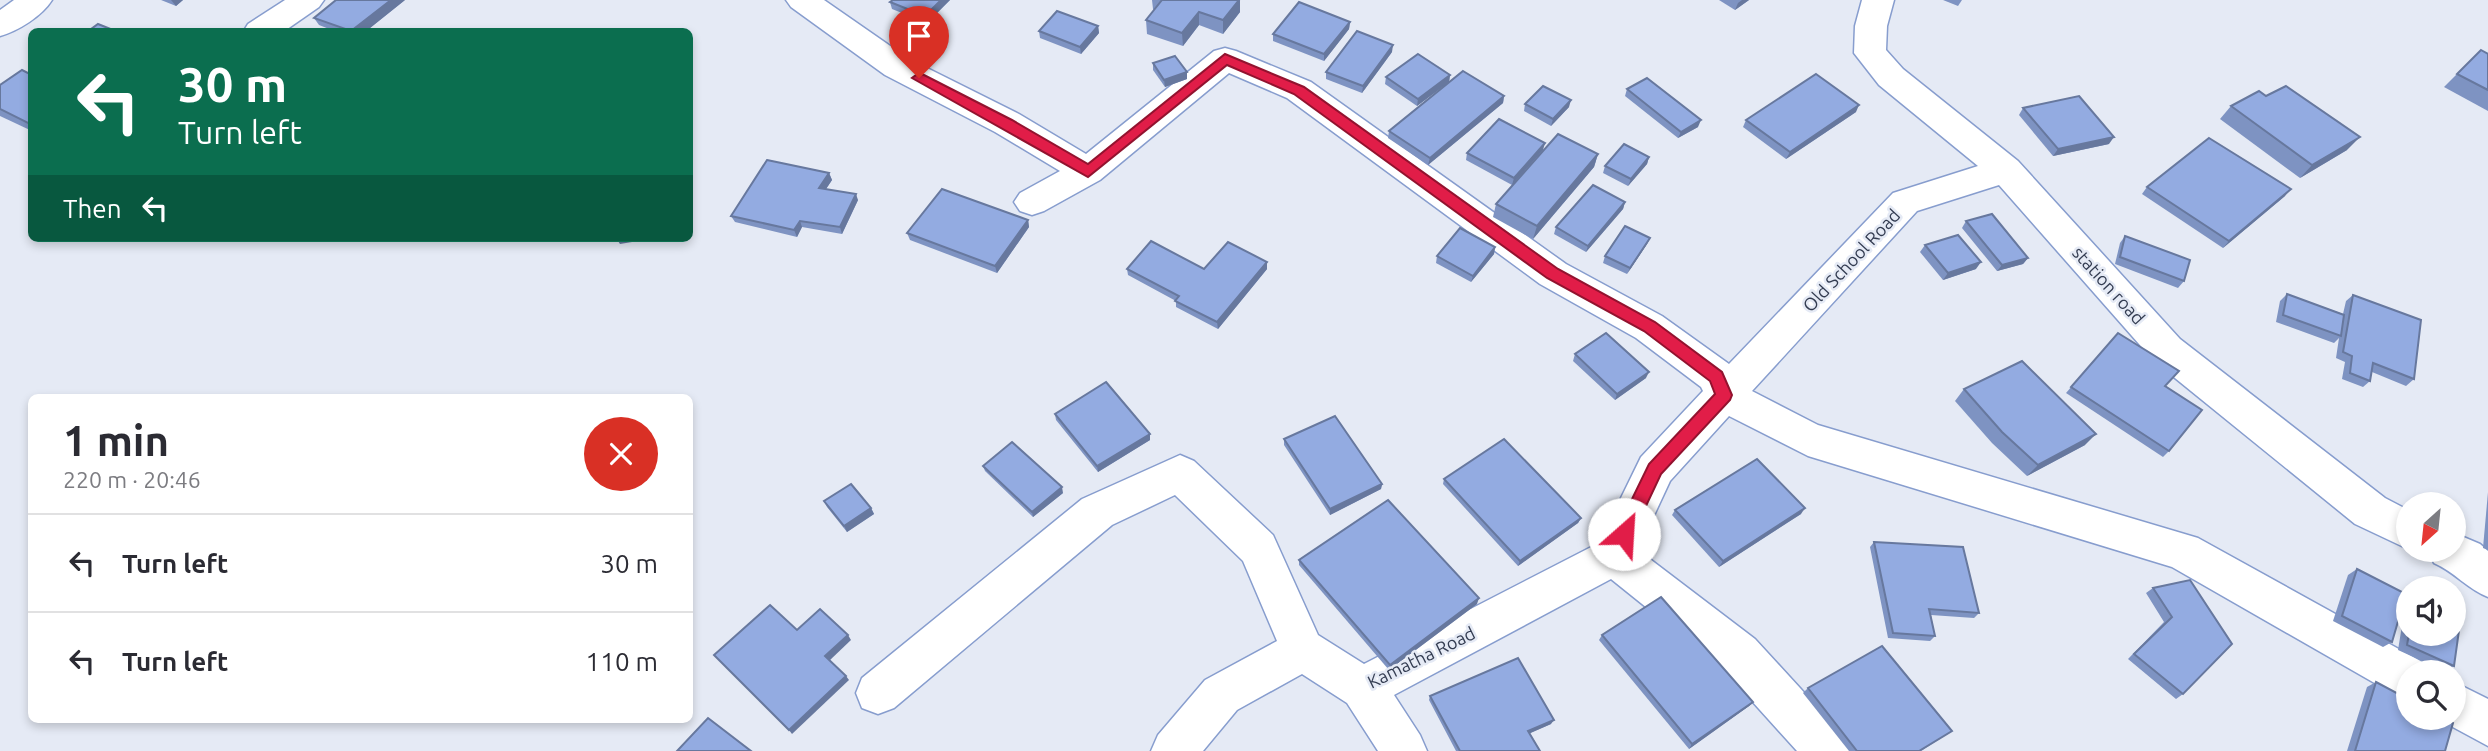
<!DOCTYPE html>
<meta charset="utf-8">
<style>
:root{--surface:#fff;--page:#f2f2f3;--text:#2b2b33;--muted:#7c7c81;--line:#e1e1e2}
body{margin:0;font-family:Ubuntu,sans-serif;background:var(--page);color:var(--text);height:100vh;display:flex;flex-direction:column;font-size:26px;white-space:nowrap}
*{box-sizing:border-box;margin:0}
p{font-size:23px;color:var(--muted)}
.icon{flex:none;width:38px;height:38px;fill:none;stroke:currentColor;stroke-width:2;stroke-linecap:round;stroke-linejoin:round}
.map{position:relative;flex:1;overflow:hidden}
.panel{position:absolute;left:28px;top:394px;width:665px;height:329px;display:flex;flex-direction:column;background:var(--surface);border-radius:10px;box-shadow:0 4px 10px #0003}
.panel>*{flex:none}
.hud{position:absolute;left:28px;top:28px;width:665px;height:214px;border-radius:10px;box-shadow:0 4px 10px #0003;background:#0b6e4f;color:#fff;overflow:hidden}
.needle{width:46px;rotate:207deg}
.buttons{position:absolute;left:2396px;top:492px;display:grid;gap:14px}
.buttons a{display:grid;place-items:center;width:70px;height:70px;border-radius:50%;background:var(--surface);box-shadow:0 4px 10px #0003;font-size:35px}
.pin{position:absolute;display:grid;place-items:center;width:60px;height:60px;color:#fff;margin:-72px -30px;border-radius:50% 50% 50% 0;rotate:-45deg;box-shadow:0 0 7px #0007}
.pin .icon{rotate:45deg}
.me{position:absolute;width:77px;margin:-38px;rotate:26deg;stroke-linejoin:round;filter:drop-shadow(0 0 5px #0008)}
.turn{display:flex;align-items:center;gap:24px;height:147px;padding:0 35px;font-size:32px}
.turn .icon{width:91px;height:91px;stroke-width:2.5}
.turn b{display:block;font-size:49px;line-height:60px}
.then{display:flex;align-items:center;height:66px;padding:0 35px;background:#0003;gap:14px;font-size:26px}
.round{display:grid;place-items:center;flex:none;width:74px;height:74px;border-radius:37px;background:var(--page)}
.headline{display:flex;align-items:center;justify-content:space-between;height:119px;padding:0 35px}
h1{font-size:42px;font-weight:700;line-height:52px}
ul{padding:0;list-style:none}
li{display:flex;align-items:center;gap:21px;height:98px;padding:0 35px;border-top:2px solid var(--line)}
li div{flex:1}
li b{display:block;font-size:26px}
li em{font-style:normal}
.map>svg:first-child{display:block}
.lines{fill:none;stroke-linecap:round;stroke-linejoin:round}
.minor-casing{stroke:#879dce;stroke-width:3}
.minor{fill:#fff;fill-rule:evenodd}
.wall{fill:#7e93c2}
.shaded-wall{fill:#67789e}
.building{fill:#93abe1;stroke:#67789e;stroke-width:2}
.route{fill:#e11d48;stroke:#92132f;stroke-width:2}
.labels{text-anchor:middle;dominant-baseline:central;stroke-width:5;stroke-linejoin:round;paint-order:stroke}
.street-label{font-size:18px;fill:#333c51;stroke:#e5eaf5}
</style>
<div class="map">
<svg width="2488" height="751" viewBox="0 0 2488 751">
<rect width="100%" height="100%" fill="#e5eaf5"/>
<g class="lines">
<defs>
<g id="minor">
<path d="M14,0H52C42,16 18,31 0,36V10Z"/>
<polygon points="285,0 324,0 319,7 283,32 243,32 248,24"/>
<polygon points="786,0 824,0 909,59 1019,114 1086,154 1214,51 1225,48 1236,51 1311,82 1566,264 1662,316 1729,364 1893,193 1978,166 1879,85 1854,53 1855,26 1862,0 1894,0 1887,26 1886,50 1903,69 2018,161 2180,339 2385,498 2408,510 2408,549 2355,524 2154,361 1999,185 1917,211 1752,391 1818,425 2198,538 2424,663 2428,672 2408,672 2408,699 2392,693 2172,567 1808,456 1729,416 1670,481 1638,550 1755,639 1843,735 1850,751 1797,751 1723,669 1611,579 1394,695 1420,735 1427,751 1378,751 1347,703 1302,674 1237,710 1203,751 1151,751 1158,735 1205,680 1277,641 1243,561 1175,495 1112,525 894,708 878,714 862,708 856,693 862,678 1082,499 1180,455 1194,461 1273,535 1318,635 1364,664 1599,543 1641,457 1703,391 1701,387 1636,338 1540,284 1287,98 1229,73 1100,180 1044,211 1032,215 1020,211 1014,202 1020,193 1060,171 995,132 885,75 791,7"/>
<path d="M2454,533L2480,544L2488,551V597C2467,589 2455,572 2434,563L2428,550H2454Z"/>
<polygon points="2454,682 2488,699 2488,746 2438,719 2454,718"/>
</g>
</defs>
<use href="#minor" class="minor-casing"/>
<use href="#minor" class="minor"/>
</g>
<g class="wall">
<polygon points="161,0 183,0 176,6"/>
<polygon points="405,0 365,32 337,32 319,25 314,18"/>
<polygon points="893,0 950,0 927,23 892,9 890,2"/>
<polygon points="1152,0 1240,0 1240,12 1223,34 1199,25 1183,46 1147,34 1146,20 1154,10 1153,9"/>
<polygon points="1719,0 1749,0 1735,10"/>
<polygon points="1943,0 1962,0 1958,6"/>
<polygon points="1350,22 1349,29 1324,61 1273,41 1273,34"/>
<polygon points="1098,26 1099,33 1081,54 1040,38 1039,31"/>
<polygon points="2481,50 2488,54 2488,111 2444,87"/>
<polygon points="1392,52 1362,93 1326,79 1326,72"/>
<polygon points="1153,63 1187,79 1165,87 1153,70"/>
<polygon points="32,75 32,131 0,116 0,85"/>
<polygon points="1450,75 1449,82 1417,106 1385,84 1386,77"/>
<polygon points="1627,89 1698,127 1678,138 1625,96"/>
<polygon points="1504,96 1503,103 1428,165 1388,138 1389,131"/>
<polygon points="1525,104 1569,107 1551,126 1524,111"/>
<polygon points="2231,106 2347,150 2300,178 2220,119"/>
<polygon points="2023,108 2109,144 2053,156 2019,115"/>
<polygon points="1856,112 1786,159 1743,127 1746,120"/>
<polygon points="1543,150 1512,185 1466,160 1467,153"/>
<polygon points="1598,154 1594,167 1533,239 1493,217 1496,204"/>
<polygon points="1649,157 1647,164 1628,186 1603,173 1605,166"/>
<polygon points="829,173 832,180 826,189 858,200 842,234 802,227 797,237 735,222 731,216"/>
<polygon points="2147,187 2285,196 2223,248 2142,194"/>
<polygon points="1625,202 1623,209 1586,252 1554,234 1556,227"/>
<polygon points="1028,220 1029,227 997,273 910,240 907,233"/>
<polygon points="1966,221 2028,258 2023,264 1997,271 1962,228"/>
<polygon points="2125,236 2184,281 2178,288 2115,264 2120,243"/>
<polygon points="1650,238 1647,244 1627,274 1603,263 1605,256"/>
<polygon points="1925,245 1976,269 1943,280 1920,252"/>
<polygon points="1495,247 1494,254 1471,282 1436,263 1437,256"/>
<polygon points="1267,262 1267,269 1218,329 1176,307 1176,301 1128,275 1127,269 1204,269"/>
<polygon points="2287,294 2343,314 2346,301 2353,295 2414,379 2406,386 2372,372 2370,381 2363,387 2342,379 2345,362 2336,358 2339,338 2334,343 2276,322 2280,301"/>
<polygon points="2118,333 2165,386 2169,451 2163,457 2066,393"/>
<polygon points="1575,354 1646,378 1615,400 1573,361"/>
<polygon points="1964,389 2085,445 2027,476 1992,443 1955,401"/>
<polygon points="1055,414 1150,434 1150,440 1098,472 1056,420"/>
<polygon points="1284,439 1382,484 1381,489 1330,515 1284,445"/>
<polygon points="983,466 1063,493 1033,517 985,471"/>
<polygon points="1444,479 1581,518 1578,523 1518,566 1443,484"/>
<polygon points="2488,492 2488,550 2483,548"/>
<polygon points="824,501 871,508 874,514 847,532 827,507"/>
<polygon points="1675,510 1801,514 1719,567 1672,515"/>
<polygon points="1874,542 1979,613 1974,618 1931,615 1935,636 1930,641 1888,638 1870,547"/>
<polygon points="1299,560 1477,604 1389,670 1299,565"/>
<polygon points="2357,569 2392,642 2383,647 2333,621 2348,575"/>
<polygon points="2190,580 2183,694 2176,699 2128,659 2164,622 2146,593 2153,588"/>
<polygon points="2408,600 2408,634 2454,634 2454,666 2444,671 2398,650 2406,601"/>
<polygon points="1602,635 1753,702 1749,706 1689,749 1599,640"/>
<polygon points="2376,682 2445,751 2347,751 2367,687"/>
<polygon points="1808,688 1952,731 1921,751 1849,751 1803,693"/>
<polygon points="1430,696 1551,724 1530,733 1540,751 1456,751 1429,700"/>
</g>
<g class="shaded-wall">
<polygon points="171,0 183,0 176,6"/>
<polygon points="391,0 405,0 365,32 351,31"/>
<polygon points="941,0 950,0 927,23 925,16"/>
<polygon points="1239,0 1240,0 1240,12 1223,34 1223,20"/>
<polygon points="1742,0 1749,0 1735,10 1738,3"/>
<polygon points="1199,12 1199,25 1183,46 1182,33"/>
<polygon points="1350,22 1349,29 1324,61 1324,54"/>
<polygon points="1098,26 1099,33 1081,54 1080,47"/>
<polygon points="1393,45 1392,52 1362,93 1363,86"/>
<polygon points="1187,72 1187,79 1165,87 1164,80"/>
<polygon points="1450,75 1449,82 1417,106 1418,99"/>
<polygon points="1504,96 1503,103 1428,165 1430,158"/>
<polygon points="1571,100 1569,107 1551,126 1553,119"/>
<polygon points="1859,105 1856,112 1786,159 1790,152"/>
<polygon points="1701,120 1698,127 1678,138 1681,132"/>
<polygon points="2114,137 2109,144 2053,156 2058,149"/>
<polygon points="2360,137 2347,150 2300,178 2312,165"/>
<polygon points="1545,143 1543,150 1512,185 1514,178"/>
<polygon points="1598,154 1594,167 1533,239 1537,226"/>
<polygon points="1649,157 1647,164 1628,186 1631,179"/>
<polygon points="829,173 832,180 822,195 819,188"/>
<polygon points="2291,189 2285,196 2223,248 2229,241"/>
<polygon points="856,194 858,200 842,234 840,227"/>
<polygon points="1625,202 1623,209 1586,252 1588,246"/>
<polygon points="1028,220 1029,227 997,273 995,266"/>
<polygon points="800,221 802,227 797,237 794,230"/>
<polygon points="616,238 656,238 620,244"/>
<polygon points="1650,238 1647,244 1627,274 1630,268"/>
<polygon points="1495,247 1494,254 1471,282 1473,276"/>
<polygon points="2028,258 2023,264 1997,271 2002,265"/>
<polygon points="1267,262 1267,269 1218,329 1217,322"/>
<polygon points="1981,262 1976,269 1943,280 1948,273"/>
<polygon points="1649,372 1646,378 1615,400 1617,394"/>
<polygon points="1150,434 1150,440 1098,472 1097,466"/>
<polygon points="2096,434 2085,445 2027,476 2038,465"/>
<polygon points="1382,484 1381,489 1330,515 1330,509"/>
<polygon points="1062,487 1063,493 1033,517 1032,512"/>
<polygon points="871,508 874,514 847,532 844,526"/>
<polygon points="1805,508 1801,514 1719,567 1723,561"/>
<polygon points="1581,518 1578,523 1518,566 1520,561"/>
<polygon points="1479,598 1477,604 1389,670 1390,665"/>
<polygon points="848,635 851,640 829,661 825,656"/>
<polygon points="846,676 849,680 792,734 789,730"/>
<polygon points="1753,702 1749,706 1689,749 1692,744"/>
<polygon points="1554,720 1551,724 1526,735 1528,731"/>
</g>
<g class="building">
<polygon points="336,0 391,0 351,31 314,18"/>
<polygon points="893,0 941,0 925,16 890,2"/>
<polygon points="1162,0 1239,0 1223,20 1199,12 1182,33 1146,20"/>
<polygon points="1299,2 1350,22 1324,54 1273,34"/>
<polygon points="1057,11 1098,26 1080,47 1039,31"/>
<polygon points="98,24 118,32 87,32"/>
<polygon points="1357,31 1393,45 1363,86 1326,72"/>
<polygon points="2481,50 2488,54 2488,90 2457,74"/>
<polygon points="1418,54 1450,75 1418,99 1386,77"/>
<polygon points="1175,56 1187,72 1164,80 1153,63"/>
<polygon points="22,70 32,75 32,125 0,109 0,85"/>
<polygon points="1463,71 1504,96 1430,158 1389,131"/>
<polygon points="1816,74 1859,105 1790,152 1746,120"/>
<polygon points="1647,78 1701,120 1681,132 1627,89"/>
<polygon points="1543,86 1571,100 1553,119 1525,104"/>
<polygon points="2286,86 2360,137 2312,165 2231,106 2259,91 2266,96"/>
<polygon points="2079,96 2114,137 2058,149 2023,108"/>
<polygon points="1499,119 1545,143 1514,178 1467,153"/>
<polygon points="1558,134 1598,154 1537,226 1496,204"/>
<polygon points="2209,138 2291,189 2229,241 2147,187"/>
<polygon points="1624,144 1649,157 1631,179 1605,166"/>
<polygon points="767,160 829,173 819,188 856,194 840,227 800,221 794,230 731,216"/>
<polygon points="1593,185 1625,202 1588,246 1556,227"/>
<polygon points="942,189 1028,220 995,266 907,233"/>
<polygon points="1992,214 2028,258 2002,265 1966,221"/>
<polygon points="1625,226 1650,238 1630,268 1605,256"/>
<polygon points="1460,228 1495,247 1473,276 1437,256"/>
<polygon points="1958,235 1981,262 1948,273 1925,245"/>
<polygon points="2125,236 2190,260 2184,281 2120,257"/>
<polygon points="1151,241 1204,269 1228,242 1267,262 1217,322 1175,301 1179,296 1127,269"/>
<polygon points="2287,294 2344,315 2341,336 2283,315"/>
<polygon points="2353,295 2421,320 2414,379 2373,363 2370,381 2350,373 2352,356 2343,352"/>
<polygon points="1606,333 1649,372 1617,394 1575,354"/>
<polygon points="2118,333 2179,371 2165,386 2202,410 2169,451 2071,387"/>
<polygon points="2022,361 2096,434 2038,465 2002,432 1964,389"/>
<polygon points="1106,382 1150,434 1097,466 1055,414"/>
<polygon points="1335,416 1382,484 1330,509 1284,439"/>
<polygon points="1504,439 1581,518 1520,561 1444,479"/>
<polygon points="1012,442 1062,487 1032,512 983,466"/>
<polygon points="1757,459 1805,508 1723,561 1675,510"/>
<polygon points="851,484 871,508 844,526 824,501"/>
<polygon points="1388,500 1479,598 1390,665 1299,560"/>
<polygon points="1874,542 1963,547 1979,613 1929,609 1935,636 1893,633"/>
<polygon points="2357,569 2406,594 2392,642 2342,616"/>
<polygon points="2190,580 2232,644 2183,694 2134,654 2172,617 2153,588"/>
<polygon points="1661,597 1753,702 1692,744 1602,635"/>
<polygon points="770,605 797,630 820,609 848,635 825,656 846,676 789,730 714,655"/>
<polygon points="2454,613 2461,616 2454,666 2407,645 2409,634 2454,634"/>
<polygon points="1882,646 1952,731 1919,751 1857,751 1808,688"/>
<polygon points="1518,658 1554,720 1528,731 1540,751 1460,751 1430,696"/>
<polygon points="2376,682 2408,699 2408,718 2442,718 2453,723 2445,751 2355,751"/>
<polygon points="708,718 751,751 677,751"/>
</g>
<polygon class="route" points="1225,54 1304,87 1558,269 1655,322 1722,372 1732,395 1730,400 1661,474 1630,540 1624,542 1618,540 1615,534 1649,464 1715,394 1710,381 1644,331 1547,278 1294,94 1227,65 1088,177 912,78 919,73 924,75 1012,120 1088,164"/>
<g class="labels">
<g class="street-label">
<text transform="translate(1851 260) rotate(-47)">Old School Road</text>
<text transform="translate(2109 285) rotate(48)">station road</text>
<text transform="translate(1421 657) rotate(-26)">Kamatha Road</text>
</g>
</g>
</svg>
<div class="buttons">
<a><svg class="needle" viewBox="-14 -14 28 28"><path d="M0-13l5 13h-10z" fill="#e53935"/><path d="M0 13l5-13h-10z" fill="#7c7c81"/></svg></a>
<a><svg class="icon" aria-label="sound" viewBox="0 0 24 24"><path d="M4 9h4l5-4v14l-5-4H4zM17 9q2 3 0 6"/></svg></a>
<a><svg class="icon" aria-label="search" viewBox="0 0 24 24"><circle cx="10" cy="10" r="6"/><path d="M15 15l6 6"/></svg></a>
</div>
<div class="pin" style="left:919px;top:78px;background:#d93025"><svg class="icon" aria-label="arrive" viewBox="0 0 24 24"><path d="M6 21V4h12l-3 4 3 4H6"/></svg></div>
<svg class="me" style="left:1624px;top:534px" viewBox="-20 -20 40 40"><circle r="19" fill="#fff"/><path d="M0-13L10 11 0 6-10 11z" fill="#e11d48"/></svg>
<div class="hud">
<div class="turn"><svg class="icon" aria-label="left" viewBox="0 0 24 24"><path d="M17 20v-9H6M10 6l-5 5 5 5"/></svg><div><b>30 m</b>Turn left</div></div>
<div class="then">Then<svg class="icon" aria-label="left" viewBox="0 0 24 24"><path d="M17 20v-9H6M10 6l-5 5 5 5"/></svg></div>
</div>
<section class="panel">
<div class="headline"><div><h1>1 min</h1><p>220 m · 20:46</p></div><a class="round" style="background:#d93025;color:#fff"><svg class="icon" aria-label="close" viewBox="0 0 24 24"><path d="M6 6l12 12M18 6L6 18"/></svg></a></div>
<ul>
<li><svg class="icon" aria-label="left" viewBox="0 0 24 24"><path d="M17 20v-9H6M10 6l-5 5 5 5"/></svg><div><b>Turn left</b></div><em>30 m</em></li>
<li><svg class="icon" aria-label="left" viewBox="0 0 24 24"><path d="M17 20v-9H6M10 6l-5 5 5 5"/></svg><div><b>Turn left</b></div><em>110 m</em></li>
</ul>
</section>
</div>
